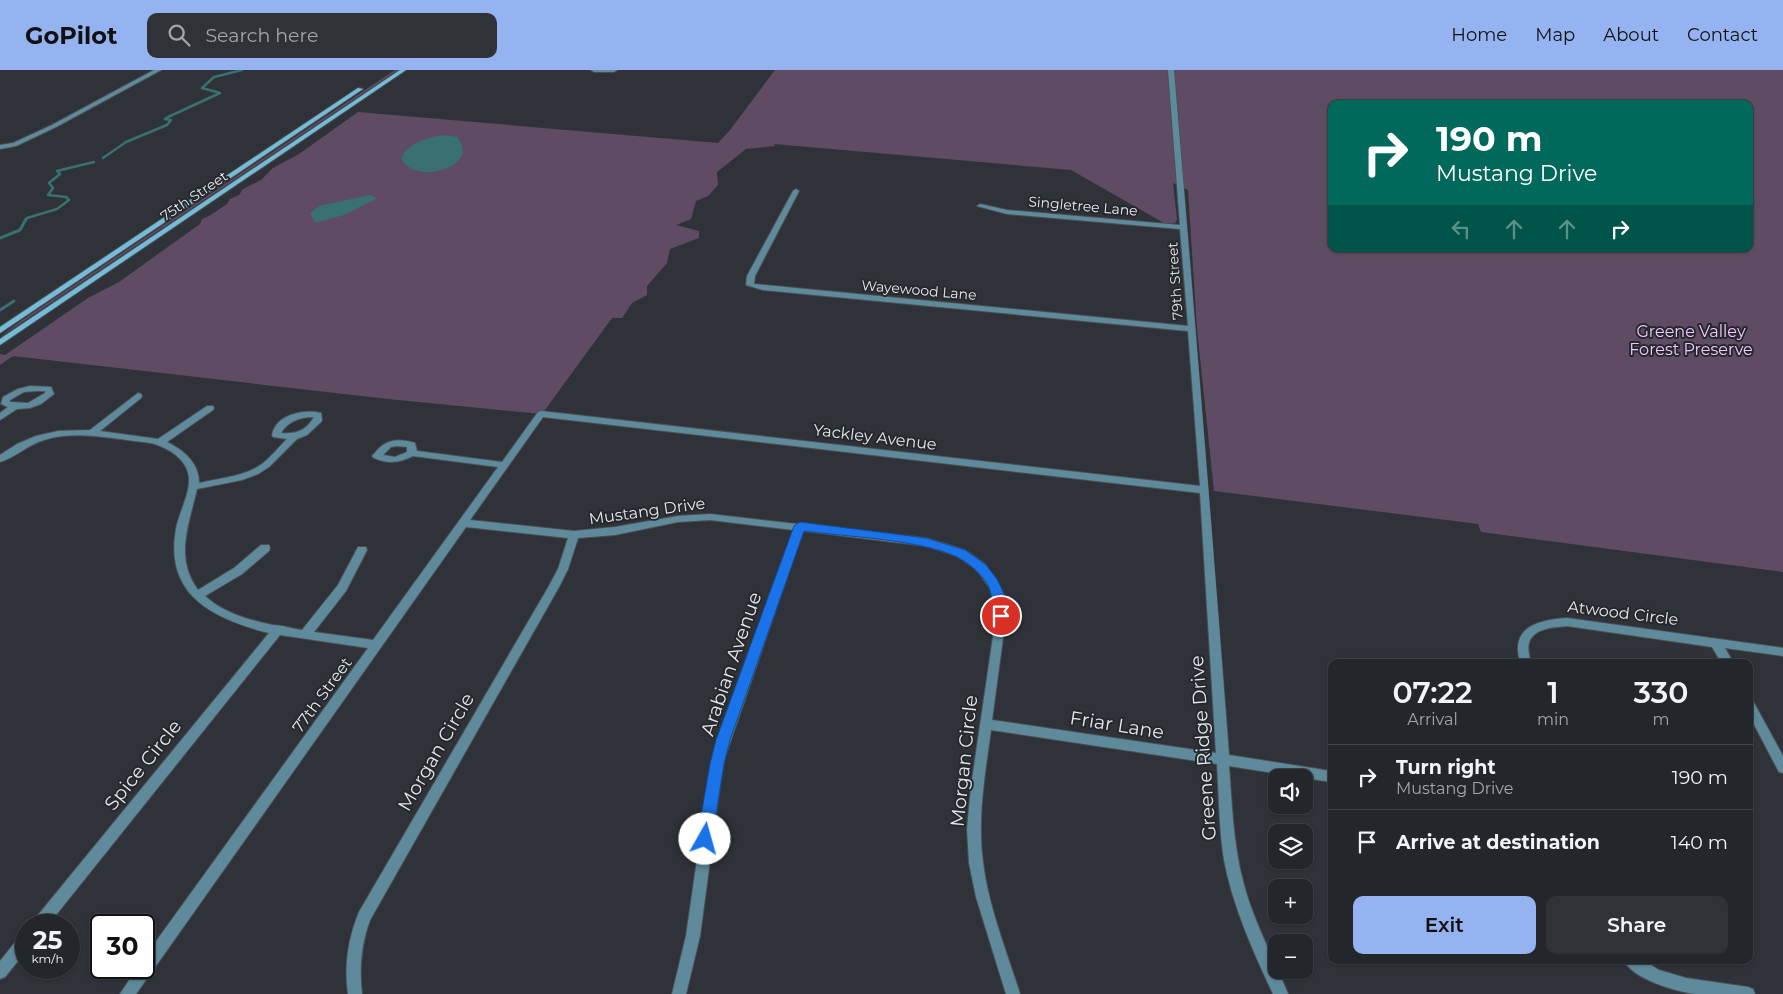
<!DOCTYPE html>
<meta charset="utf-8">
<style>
:root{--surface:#23262b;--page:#2f3237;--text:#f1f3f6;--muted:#a3a5a9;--line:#404347;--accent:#95b2f1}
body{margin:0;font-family:Montserrat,sans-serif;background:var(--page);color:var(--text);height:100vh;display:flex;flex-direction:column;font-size:19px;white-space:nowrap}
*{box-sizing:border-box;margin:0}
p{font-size:16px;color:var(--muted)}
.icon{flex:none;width:28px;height:28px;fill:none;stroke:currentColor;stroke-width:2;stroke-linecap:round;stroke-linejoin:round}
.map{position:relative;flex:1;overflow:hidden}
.sheet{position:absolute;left:1328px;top:589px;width:425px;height:305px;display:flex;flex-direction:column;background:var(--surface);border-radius:10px;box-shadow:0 1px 4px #0004,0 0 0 1px var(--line)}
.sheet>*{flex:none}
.guide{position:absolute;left:1328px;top:30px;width:425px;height:152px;border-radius:10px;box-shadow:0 1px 4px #0004,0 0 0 1px var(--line);background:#00695c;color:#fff;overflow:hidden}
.buttons{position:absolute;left:1268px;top:699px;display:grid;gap:10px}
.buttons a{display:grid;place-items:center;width:45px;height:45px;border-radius:10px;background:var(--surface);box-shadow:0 1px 4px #0004,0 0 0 1px var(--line);font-size:25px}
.speed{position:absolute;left:15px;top:844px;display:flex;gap:10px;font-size:25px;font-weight:700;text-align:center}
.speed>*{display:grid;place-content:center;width:65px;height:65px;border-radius:50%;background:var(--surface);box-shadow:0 1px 4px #0004,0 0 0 1px var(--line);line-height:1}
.speed small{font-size:12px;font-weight:400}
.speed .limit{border:2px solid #111;border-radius:8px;background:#fff;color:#111}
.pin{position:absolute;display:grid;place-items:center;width:42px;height:42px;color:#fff;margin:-21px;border:2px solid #fff;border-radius:50%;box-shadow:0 1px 5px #0007}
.me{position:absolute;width:55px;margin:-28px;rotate:7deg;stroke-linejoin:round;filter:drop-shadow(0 0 4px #0008)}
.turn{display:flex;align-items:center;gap:18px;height:105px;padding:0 25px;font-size:22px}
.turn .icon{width:65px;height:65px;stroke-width:2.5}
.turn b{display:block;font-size:35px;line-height:42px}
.lanes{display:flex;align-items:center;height:48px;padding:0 25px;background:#0003;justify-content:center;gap:25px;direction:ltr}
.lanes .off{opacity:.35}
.eta{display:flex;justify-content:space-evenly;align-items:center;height:85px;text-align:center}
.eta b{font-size:30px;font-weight:600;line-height:35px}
.primary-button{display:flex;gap:10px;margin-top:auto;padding:10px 25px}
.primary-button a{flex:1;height:58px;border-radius:10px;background:var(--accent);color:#111;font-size:20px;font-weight:600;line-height:58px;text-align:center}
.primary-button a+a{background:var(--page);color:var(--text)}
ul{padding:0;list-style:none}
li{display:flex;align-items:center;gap:15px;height:65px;padding:0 25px;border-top:1px solid var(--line)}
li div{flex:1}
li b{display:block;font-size:19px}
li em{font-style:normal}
header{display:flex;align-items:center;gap:30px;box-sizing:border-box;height:70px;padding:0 25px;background:var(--accent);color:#111}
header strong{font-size:24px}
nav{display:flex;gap:28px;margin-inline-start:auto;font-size:18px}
.search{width:350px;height:45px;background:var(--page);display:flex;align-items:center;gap:12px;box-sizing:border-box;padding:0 18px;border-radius:10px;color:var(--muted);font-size:19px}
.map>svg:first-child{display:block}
.green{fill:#5f4c64;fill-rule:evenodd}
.water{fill:#38716f}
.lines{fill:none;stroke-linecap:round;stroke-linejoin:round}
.stream-far1{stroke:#38716f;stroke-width:2.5}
.stream{stroke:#38716f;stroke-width:3}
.minor-casing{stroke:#4c5055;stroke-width:2}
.secondary-casing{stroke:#4c5055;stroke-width:2}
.minor{fill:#5f8a9b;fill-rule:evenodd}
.secondary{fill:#74bcd7;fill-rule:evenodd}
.route{fill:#1a73e8;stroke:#114b97}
.labels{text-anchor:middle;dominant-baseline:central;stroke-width:4;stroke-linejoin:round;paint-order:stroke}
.far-street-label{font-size:14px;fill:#e4e6ea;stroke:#25292e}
.park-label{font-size:16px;fill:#f3c5fd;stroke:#25292e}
.street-label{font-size:16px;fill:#e4e6ea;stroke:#25292e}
.near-street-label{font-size:19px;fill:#e4e6ea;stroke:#25292e}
</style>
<header>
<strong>GoPilot</strong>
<div class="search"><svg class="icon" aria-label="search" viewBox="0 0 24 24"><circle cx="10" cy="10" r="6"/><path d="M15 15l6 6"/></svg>Search here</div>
<nav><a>Home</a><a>Map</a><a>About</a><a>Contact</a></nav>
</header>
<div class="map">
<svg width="1783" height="924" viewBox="0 0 1783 924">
<rect width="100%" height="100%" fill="#2f3339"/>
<g class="green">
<polygon points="395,0 398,0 0,267 22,250"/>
<path d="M775,0H1783V502L1481,462L1478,454L1214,421L1197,259L1188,120L1173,113L1177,150L1175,153H1164L1071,100L774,74L775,76L746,79L717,102L718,115L708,126L696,131L691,149L676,155L699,161V168L670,179L667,193L647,216V225L632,233L622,248H612L542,344L388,329L13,286L0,295V284L5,285L88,228L119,212L200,154L202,149L209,146L227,134L230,129L239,125L243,119L261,110L273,98L299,84L358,42L718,73L730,60ZM1331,34H1749V179H1331Z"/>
</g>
<g class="water">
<path d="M442,65L457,67C483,96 414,117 401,88C409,72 426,69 442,65Z"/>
<polygon points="370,125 377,128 344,145 318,152 315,152 310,143 319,136"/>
</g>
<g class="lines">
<g class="stream-far1">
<polyline points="103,88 126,72 167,55 171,50 165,49 168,47 220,23 202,18 214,7 242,0"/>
<polyline points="25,151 27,148 57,139 69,130 66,127 48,125 53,118 49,113 60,104 57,101 94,92"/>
</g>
<g class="stream">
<polyline points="0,168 20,160 26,149"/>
<polyline points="0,240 14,231"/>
</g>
<defs>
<g id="minor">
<polygon points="154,0 161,0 56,57 16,76 0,79 0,75 13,73 52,55"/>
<polygon points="591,0 617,0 614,2 594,2"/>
<path d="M1168,0H1174C1193,228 1212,456 1229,685L1331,701V712L1229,696C1232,734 1233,773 1243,811C1253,851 1273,886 1288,924H1273C1253,881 1233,837 1224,790C1219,759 1219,726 1217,694L991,660C985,704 977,748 983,792C988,836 1007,882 1020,924H1006L976,827L969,793L967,759L971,717L996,546L991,520L977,500L957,486L926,476L803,461L723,693L700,866L686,924H672L686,866L711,693L794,460L710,450L678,452L615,465L578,468L568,499L559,517L370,850C361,875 359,898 362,924H348C344,895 348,869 359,842L549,516L558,499L568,468L466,457L136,924H120L137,898H144V888L368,578L280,565L48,855H32L34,850L269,563C214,549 164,526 176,459C179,442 190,425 189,408C188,392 173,381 160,376C152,372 142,372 134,371C104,367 73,361 44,370C27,375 15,388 0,392V385L17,374L36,366L58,361L90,360L138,323L141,324L142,326L141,328L100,361L158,369L207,336H213L214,338L213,340L167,372C183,380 199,392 199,413C220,408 244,407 262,394C271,387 279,377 287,369L273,367L272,365C276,344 304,339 321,343L322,350L321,352L307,365L297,369L269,397L258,404L242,410L197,419C189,454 174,488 198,520L234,498L261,475H269L270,478L269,481L242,504L205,526C223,543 249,550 273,555C283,555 292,559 302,560L338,515L358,477H366L367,480L346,521L314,562L373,570L498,397L413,386C399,393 388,394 374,388L372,386L374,384C385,369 398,368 415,373L417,381L502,392L538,342L541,341L1200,416L1188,261L763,220L746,215L747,206L793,121L796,119L799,121L755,206L754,214L1188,256L1180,159L1007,144L977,136L980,134L1007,140L1180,155ZM314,347C306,361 296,364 281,363C288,351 300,347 314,347ZM543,347L1200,423L1216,683L992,650L1006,546L1001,519L985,494L965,480L926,468L804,454L800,453L797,454L710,444L678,446L615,457L574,461L470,450ZM397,376L407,377V382L395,387L383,385L391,377Z"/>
<path d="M30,316L51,317L54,324L41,334L30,338L17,339L0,350V343L8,337L1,334L3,327L18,319ZM36,321H45V323L28,333L10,332V330L24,322Z"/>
<path d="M1567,548L1783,578V586L1725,578L1733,592H1721L1712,577L1567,556C1555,557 1533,558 1529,573C1527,579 1530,586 1530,592H1520C1510,557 1538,550 1567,548Z"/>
<polygon points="1749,629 1753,631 1783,686 1783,703 1779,702 1749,645"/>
<polygon points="26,863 26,881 5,907 0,909 0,891 21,865"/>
<path d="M1624,890H1643L1659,900L1686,908L1748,917L1753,919L1755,924C1736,924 1716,924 1696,924C1677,922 1632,909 1624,890Z"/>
</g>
<g id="secondary">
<polygon points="400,0 406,0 0,275 0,269"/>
<polygon points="358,18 363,19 0,263 0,257"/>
</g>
</defs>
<use href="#minor" class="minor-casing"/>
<use href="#secondary" class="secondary-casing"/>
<use href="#minor" class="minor"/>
<use href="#secondary" class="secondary"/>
</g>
<path class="route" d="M800,452L926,468L965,480L985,494L997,509L1005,526L1007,546L1005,550H996C990,538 994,525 987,513C979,502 967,491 955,486C915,469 848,467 804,461L730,670L724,694L712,769L710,774L705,776L700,774L697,769L710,694L716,670L794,456Z"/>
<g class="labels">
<g class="far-street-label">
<text transform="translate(194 126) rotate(-34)">75th Street</text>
<text transform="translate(1083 136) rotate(5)">Singletree Lane</text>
<text transform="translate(1175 211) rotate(-94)">79th Street</text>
<text transform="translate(919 220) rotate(5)">Wayewood Lane</text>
</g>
<g class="park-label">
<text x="1691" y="261">Greene Valley<tspan x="1691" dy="18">Forest Preserve</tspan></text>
</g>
<g class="street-label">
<text transform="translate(875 367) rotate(7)">Yackley Avenue</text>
<text transform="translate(647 441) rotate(-8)">Mustang Drive</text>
<text transform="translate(1623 543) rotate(7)">Atwood Circle</text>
<text transform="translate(322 625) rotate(-54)">77th Street</text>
</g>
<g class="near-street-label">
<text transform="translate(731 594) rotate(-71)">Arabian Avenue</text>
<text transform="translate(1117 655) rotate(9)">Friar Lane</text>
<text transform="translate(1203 678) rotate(-94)">Greene Ridge Drive</text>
<text transform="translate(436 682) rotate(-60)">Morgan Circle</text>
<text transform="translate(964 691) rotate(-84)">Morgan Circle</text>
<text transform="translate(143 695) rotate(-51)">Spice Circle</text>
</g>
</g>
</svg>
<div class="buttons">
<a><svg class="icon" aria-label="sound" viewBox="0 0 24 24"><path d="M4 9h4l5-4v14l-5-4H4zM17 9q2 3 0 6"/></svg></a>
<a><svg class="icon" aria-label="layers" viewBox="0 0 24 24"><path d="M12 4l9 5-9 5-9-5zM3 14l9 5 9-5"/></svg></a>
<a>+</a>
<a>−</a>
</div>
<div class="speed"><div>25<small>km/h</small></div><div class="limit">30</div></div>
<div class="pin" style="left:1001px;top:546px;background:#d93025"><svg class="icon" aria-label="arrive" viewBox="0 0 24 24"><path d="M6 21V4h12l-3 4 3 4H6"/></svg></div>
<svg class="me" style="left:705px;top:769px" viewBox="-20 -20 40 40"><circle r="19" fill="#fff"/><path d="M0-13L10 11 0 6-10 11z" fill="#1a73e8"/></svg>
<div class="guide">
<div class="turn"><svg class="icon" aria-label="right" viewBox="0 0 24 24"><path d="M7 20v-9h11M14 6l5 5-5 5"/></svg><div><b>190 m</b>Mustang Drive</div></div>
<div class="lanes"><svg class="icon off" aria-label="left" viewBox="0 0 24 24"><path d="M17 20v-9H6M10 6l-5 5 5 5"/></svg><svg class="icon off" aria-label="ahead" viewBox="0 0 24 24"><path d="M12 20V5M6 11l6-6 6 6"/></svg><svg class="icon off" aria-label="ahead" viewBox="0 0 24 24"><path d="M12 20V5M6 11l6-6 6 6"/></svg><svg class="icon" aria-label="right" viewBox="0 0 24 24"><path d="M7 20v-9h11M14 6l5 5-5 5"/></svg></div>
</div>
<section class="sheet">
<div class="eta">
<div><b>07:22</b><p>Arrival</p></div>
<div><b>1</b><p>min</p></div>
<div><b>330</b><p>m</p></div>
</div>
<ul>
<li><svg class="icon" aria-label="right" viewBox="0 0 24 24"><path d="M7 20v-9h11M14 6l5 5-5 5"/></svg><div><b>Turn right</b><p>Mustang Drive</p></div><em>190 m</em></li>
<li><svg class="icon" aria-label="arrive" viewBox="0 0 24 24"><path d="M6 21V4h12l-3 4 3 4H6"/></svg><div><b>Arrive at destination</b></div><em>140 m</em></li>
</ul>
<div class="primary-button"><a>Exit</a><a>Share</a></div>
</section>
</div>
